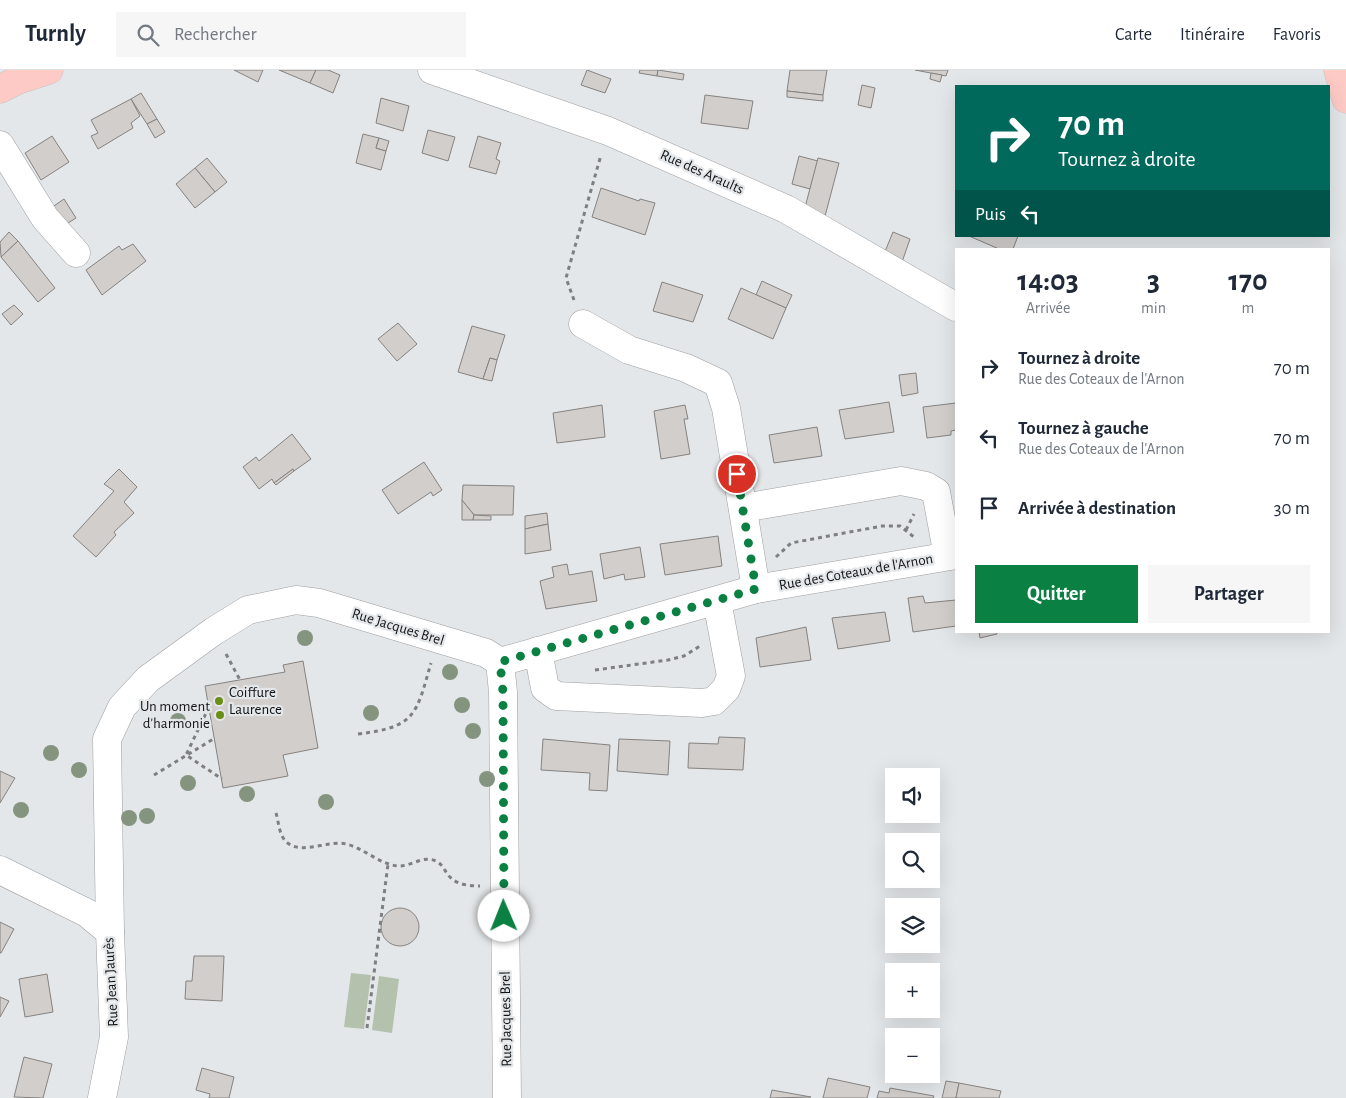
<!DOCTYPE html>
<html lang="fr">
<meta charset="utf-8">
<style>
:root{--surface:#fff;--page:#f6f6f7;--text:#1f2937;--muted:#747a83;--line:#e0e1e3;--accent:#0b8043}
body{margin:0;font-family:"Alegreya Sans",sans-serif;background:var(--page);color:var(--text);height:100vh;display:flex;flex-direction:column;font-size:19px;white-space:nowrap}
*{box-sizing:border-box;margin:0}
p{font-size:16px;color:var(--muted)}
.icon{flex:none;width:28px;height:28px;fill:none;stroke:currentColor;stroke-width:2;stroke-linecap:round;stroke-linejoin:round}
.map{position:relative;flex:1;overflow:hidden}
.side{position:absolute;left:955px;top:178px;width:375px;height:385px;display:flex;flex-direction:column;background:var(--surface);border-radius:0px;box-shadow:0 5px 20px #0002}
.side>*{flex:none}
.top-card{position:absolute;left:955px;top:15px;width:375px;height:152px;border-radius:0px;box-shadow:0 5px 20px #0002;background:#00695c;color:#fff;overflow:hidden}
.tools{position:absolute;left:885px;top:698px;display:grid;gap:10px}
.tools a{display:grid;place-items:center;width:55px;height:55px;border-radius:0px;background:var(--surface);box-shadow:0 5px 20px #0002;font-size:25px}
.pin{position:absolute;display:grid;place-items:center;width:42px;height:42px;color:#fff;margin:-21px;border:2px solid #fff;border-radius:50%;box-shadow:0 1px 5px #0007}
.me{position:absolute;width:55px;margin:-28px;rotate:359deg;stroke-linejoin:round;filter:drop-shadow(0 0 4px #0008)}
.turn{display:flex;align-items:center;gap:18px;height:105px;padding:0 20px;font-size:22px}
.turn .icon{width:65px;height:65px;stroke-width:2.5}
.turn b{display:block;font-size:35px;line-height:42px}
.then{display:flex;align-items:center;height:48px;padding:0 20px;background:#0003;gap:10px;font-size:19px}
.eta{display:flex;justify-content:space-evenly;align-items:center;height:85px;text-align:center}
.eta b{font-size:30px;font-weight:700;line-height:35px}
.action{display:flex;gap:10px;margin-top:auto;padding:10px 20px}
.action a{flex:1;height:58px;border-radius:0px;background:var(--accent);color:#fff;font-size:20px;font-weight:700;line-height:58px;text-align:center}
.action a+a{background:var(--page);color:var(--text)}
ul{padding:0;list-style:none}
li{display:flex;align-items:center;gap:15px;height:70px;padding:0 20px}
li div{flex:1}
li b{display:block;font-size:19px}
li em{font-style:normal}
header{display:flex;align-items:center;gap:30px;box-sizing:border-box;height:70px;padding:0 25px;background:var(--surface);border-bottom:1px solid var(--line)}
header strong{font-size:24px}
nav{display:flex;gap:28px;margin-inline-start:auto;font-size:18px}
.search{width:350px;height:45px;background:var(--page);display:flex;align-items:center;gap:12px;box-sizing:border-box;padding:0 18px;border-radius:0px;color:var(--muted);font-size:19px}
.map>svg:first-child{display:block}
.green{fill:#b3c1ad}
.building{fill:#d1cecc;stroke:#858280}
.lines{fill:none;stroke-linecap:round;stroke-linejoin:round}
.minor-casing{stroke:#9c9fa1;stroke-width:29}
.major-casing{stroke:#c2c2c2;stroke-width:29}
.path{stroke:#7d7f81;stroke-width:3;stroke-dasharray:4 4;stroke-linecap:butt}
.minor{stroke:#fff;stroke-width:28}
.major{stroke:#fecac6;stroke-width:28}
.tree{fill:#84947f}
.route{stroke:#0b8043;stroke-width:9;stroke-dasharray:0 16.2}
.poi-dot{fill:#6a8e17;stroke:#e4e7e9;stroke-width:2}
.labels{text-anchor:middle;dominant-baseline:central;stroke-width:4.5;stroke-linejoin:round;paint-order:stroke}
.street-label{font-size:15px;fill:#131415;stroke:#e4e7e9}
.poi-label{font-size:15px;fill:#131415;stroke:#e4e7e9;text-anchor:start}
</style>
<header>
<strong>Turnly</strong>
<div class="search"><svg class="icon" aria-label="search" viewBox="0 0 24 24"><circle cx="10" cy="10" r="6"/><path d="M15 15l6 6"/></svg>Rechercher</div>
<nav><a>Carte</a><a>Itinéraire</a><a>Favoris</a></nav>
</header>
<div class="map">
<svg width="1346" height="1028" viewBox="0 0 1346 1028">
<rect width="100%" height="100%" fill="#e4e7e9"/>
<g class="green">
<polygon points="351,903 371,905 364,959 344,957"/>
<polygon points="379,906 399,909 392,963 372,960"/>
</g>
<g class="building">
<polygon points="234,0 263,0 258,12"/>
<polygon points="279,0 316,0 310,13"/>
<polygon points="316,0 328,0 340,5 333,23 310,13"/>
<polygon points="587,0 611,9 605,23 581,15"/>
<polygon points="640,0 658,0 657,6 639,3"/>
<polygon points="658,0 684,4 683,10 657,6"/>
<polygon points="790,0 827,0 823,25 787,21"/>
<polygon points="915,0 948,0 946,6"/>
<polygon points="931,3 942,5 940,12 930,9"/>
<polygon points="862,15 875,18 871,38 858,35"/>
<polygon points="787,21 823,25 823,31 787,27"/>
<polygon points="141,23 157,49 147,54 131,29"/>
<polygon points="705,25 753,31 748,59 701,53"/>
<polygon points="381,28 409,36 403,61 376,53"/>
<polygon points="131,29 140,46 131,53 133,58 98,79 91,66 98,63 91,50"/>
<polygon points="157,49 165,62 155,68 147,54"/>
<polygon points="428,60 455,67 448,91 422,83"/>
<polygon points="363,64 379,68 376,78 386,81 381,100 356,93"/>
<polygon points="52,66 69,92 41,110 25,83"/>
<polygon points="478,66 501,73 496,89 500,91 496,104 469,97"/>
<polygon points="379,68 389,71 386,81 376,78"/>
<polygon points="799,86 818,91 810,119 792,114"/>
<polygon points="207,88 227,112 215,122 195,98"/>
<polygon points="818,88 839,93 824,150 803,145"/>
<polygon points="195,98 215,122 195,138 176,114"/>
<polygon points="601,118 639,131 640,129 655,133 645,165 592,147"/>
<polygon points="64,129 76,148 60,158 48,140"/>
<polygon points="9,162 18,171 1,187 0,172"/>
<polygon points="893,162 910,169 902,192 884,184"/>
<polygon points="969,166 1018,166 1013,179 999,179"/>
<polygon points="18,171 55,218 38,232 1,187"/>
<polygon points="133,174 146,191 102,225 86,200 119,176 122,180"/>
<polygon points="762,211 792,225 786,238 756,225"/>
<polygon points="662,212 703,225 693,252 653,241"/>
<polygon points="741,218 786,238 773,269 728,249"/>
<polygon points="14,235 23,244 11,255 2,244"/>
<polygon points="398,253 417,274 397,291 378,269"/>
<polygon points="472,256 505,265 497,290 490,288 483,309 458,302"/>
<polygon points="490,288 497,290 492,311 483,309"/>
<polygon points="916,303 918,323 902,326 899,305"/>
<polygon points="889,332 894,362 845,369 839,340"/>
<polygon points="956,333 956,360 951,361 951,365 927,368 923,337"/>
<polygon points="602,335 605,367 557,373 553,343"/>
<polygon points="685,335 688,349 684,349 690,384 661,389 654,341"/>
<polygon points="817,357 822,386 774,393 769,365"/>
<polygon points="292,364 311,389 294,401 293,399 274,413 272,409 259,419 243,397 256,387 259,391"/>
<polygon points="424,392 442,420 433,426 431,422 398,444 382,420"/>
<polygon points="119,399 137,417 124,432 134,443 114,462 116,465 96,487 73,466 114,421 104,414"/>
<polygon points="293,399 294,401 276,415 274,413"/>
<polygon points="463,415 514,416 513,445 474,445 462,430"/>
<polygon points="462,430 474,445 473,450 462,450"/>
<polygon points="547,443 548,454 525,459 525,446"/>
<polygon points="474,445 491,446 491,450 473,450"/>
<polygon points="548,454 551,480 525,484 525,459"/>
<polygon points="718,466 722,496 665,505 660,474"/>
<polygon points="640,477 645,507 625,510 624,504 604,509 600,484"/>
<polygon points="567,494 569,505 592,501 597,531 546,539 540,511 554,507 552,497"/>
<polygon points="923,526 925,533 956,530 956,556 913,562 908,528"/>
<polygon points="885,542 890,571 838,579 832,548"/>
<polygon points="806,557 811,590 760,597 756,568"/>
<polygon points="979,561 996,561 997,564 980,568"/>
<polygon points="303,591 318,678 283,685 288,706 223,718 205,616 285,602 283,595"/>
<polygon points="719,667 745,668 743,700 688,698 689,673 718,674"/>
<polygon points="543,669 610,675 607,721 589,720 590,703 541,700"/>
<polygon points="619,669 670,671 668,705 617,701"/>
<polygon points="0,701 15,708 0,733"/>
<circle cx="400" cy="857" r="19"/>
<polygon points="0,852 14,859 1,883 0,883"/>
<polygon points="194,886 224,886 222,931 185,929 186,911 192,911"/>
<polygon points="47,904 53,942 25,947 19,909"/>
<polygon points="0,927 9,931 0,947"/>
<polygon points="24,987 52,994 43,1028 14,1027"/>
<polygon points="202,998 234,1007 229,1028 209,1028 210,1024 196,1020"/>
<polygon points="828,1008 870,1017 867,1028 823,1028"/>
<polygon points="946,1011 959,1013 956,1028 942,1028"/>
<polygon points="959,1013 1001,1021 999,1028 956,1028"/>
<polygon points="890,1018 934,1026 933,1028 877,1028 879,1021 889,1023"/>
<polygon points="772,1020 811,1027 770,1028"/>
</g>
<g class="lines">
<defs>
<g id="minor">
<polyline points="432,0 608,61 786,139 956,237"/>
<polyline points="0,75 45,148 76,183"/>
<polyline points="583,254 629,280 686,298 718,313 726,338 756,519"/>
<polyline points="743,438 901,411 926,416 936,422 948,486"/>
<polyline points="538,581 545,618 556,626 702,633 714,631 726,619 731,606 717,531"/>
<polyline points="500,592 756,519 956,485"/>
<polyline points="0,800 87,843 110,862 114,967 102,1028"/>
<polyline points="110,862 107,669 122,637 148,609 214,561 248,540 296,530 319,533 486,583 500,592 503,622 507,1028"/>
</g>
<g id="major">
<polyline points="1338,0 1346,29"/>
<polyline points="0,19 18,10 49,0"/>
</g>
</defs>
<use href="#minor" class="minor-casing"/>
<use href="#major" class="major-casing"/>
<g class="path">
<polyline points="574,230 566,208 601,85"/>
<polyline points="906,460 914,444"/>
<polyline points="776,487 791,473 882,456 900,456 914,467"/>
<polyline points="226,584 240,610"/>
<polyline points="595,600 668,590 684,586 700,576"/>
<polyline points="209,637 186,685 222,709"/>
<path d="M358,664C416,657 416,645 431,593"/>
<polyline points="154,705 215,668"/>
<path d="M276,743C279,753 279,768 289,774C304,784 329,770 346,774C364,778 380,795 399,796C412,796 423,785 436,791C444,795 445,803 451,808C458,815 471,816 480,816"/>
<polyline points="367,958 388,794"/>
</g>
<use href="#minor" class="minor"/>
<use href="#major" class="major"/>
</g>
<g class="tree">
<circle cx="305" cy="568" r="8"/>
<circle cx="450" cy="602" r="8"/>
<circle cx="462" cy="635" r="8"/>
<circle cx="371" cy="643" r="8"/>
<circle cx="178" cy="651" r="8"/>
<circle cx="473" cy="661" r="8"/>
<circle cx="51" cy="683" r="8"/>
<circle cx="79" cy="700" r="8"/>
<circle cx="487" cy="709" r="8"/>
<circle cx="188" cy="713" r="8"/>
<circle cx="247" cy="724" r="8"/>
<circle cx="326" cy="732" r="8"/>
<circle cx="21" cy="740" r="8"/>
<circle cx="147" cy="746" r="8"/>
<circle cx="129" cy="748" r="8"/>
</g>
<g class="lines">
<polyline class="route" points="504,846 503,622 500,592 756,519 737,404"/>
</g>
<g class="poi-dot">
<circle cx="219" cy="631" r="5"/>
<circle cx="220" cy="645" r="5"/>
</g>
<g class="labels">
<g class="street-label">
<text transform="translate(702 102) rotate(24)">Rue des Araults</text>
<text transform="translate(856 502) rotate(-10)">Rue des Coteaux de l'Arnon</text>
<text transform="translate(398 557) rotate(17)">Rue Jacques Brel</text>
<text transform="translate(111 912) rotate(-93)">Rue Jean Jaurès</text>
<text transform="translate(506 949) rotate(-91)">Rue Jacques Brel</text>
</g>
<g class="poi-label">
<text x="229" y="622">Coiffure<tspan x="229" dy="17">Laurence</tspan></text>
<text x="210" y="636" text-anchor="end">Un moment<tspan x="210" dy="17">d'harmonie</tspan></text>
</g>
</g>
</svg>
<div class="tools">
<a><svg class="icon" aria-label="sound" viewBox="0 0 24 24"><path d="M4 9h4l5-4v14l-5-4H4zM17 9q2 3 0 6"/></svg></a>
<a><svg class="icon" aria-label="search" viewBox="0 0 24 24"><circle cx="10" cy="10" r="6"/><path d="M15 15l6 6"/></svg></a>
<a><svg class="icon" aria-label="layers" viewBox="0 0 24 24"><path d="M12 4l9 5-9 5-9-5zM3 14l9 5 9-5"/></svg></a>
<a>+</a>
<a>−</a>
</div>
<div class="pin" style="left:737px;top:404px;background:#d93025"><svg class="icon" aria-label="arrive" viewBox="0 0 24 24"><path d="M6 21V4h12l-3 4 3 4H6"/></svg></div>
<svg class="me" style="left:504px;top:846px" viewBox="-20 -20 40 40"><circle r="19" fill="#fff"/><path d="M0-13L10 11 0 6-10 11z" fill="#0b8043"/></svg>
<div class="top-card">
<div class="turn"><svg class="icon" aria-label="right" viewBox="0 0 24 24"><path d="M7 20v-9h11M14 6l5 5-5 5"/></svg><div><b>70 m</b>Tournez à droite</div></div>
<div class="then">Puis<svg class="icon" aria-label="left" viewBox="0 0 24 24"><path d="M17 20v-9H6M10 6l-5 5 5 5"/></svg></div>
</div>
<section class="side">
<div class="eta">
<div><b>14:03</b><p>Arrivée</p></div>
<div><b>3</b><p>min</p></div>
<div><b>170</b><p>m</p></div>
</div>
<ul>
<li><svg class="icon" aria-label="right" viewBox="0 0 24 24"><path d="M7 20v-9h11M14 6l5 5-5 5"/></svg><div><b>Tournez à droite</b><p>Rue des Coteaux de l'Arnon</p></div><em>70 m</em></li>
<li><svg class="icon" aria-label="left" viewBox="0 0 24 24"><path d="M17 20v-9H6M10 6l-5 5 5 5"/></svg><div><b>Tournez à gauche</b><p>Rue des Coteaux de l'Arnon</p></div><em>70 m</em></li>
<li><svg class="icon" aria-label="arrive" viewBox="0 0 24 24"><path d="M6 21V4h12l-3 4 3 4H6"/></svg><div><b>Arrivée à destination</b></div><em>30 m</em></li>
</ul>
<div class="action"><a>Quitter</a><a>Partager</a></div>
</section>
</div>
